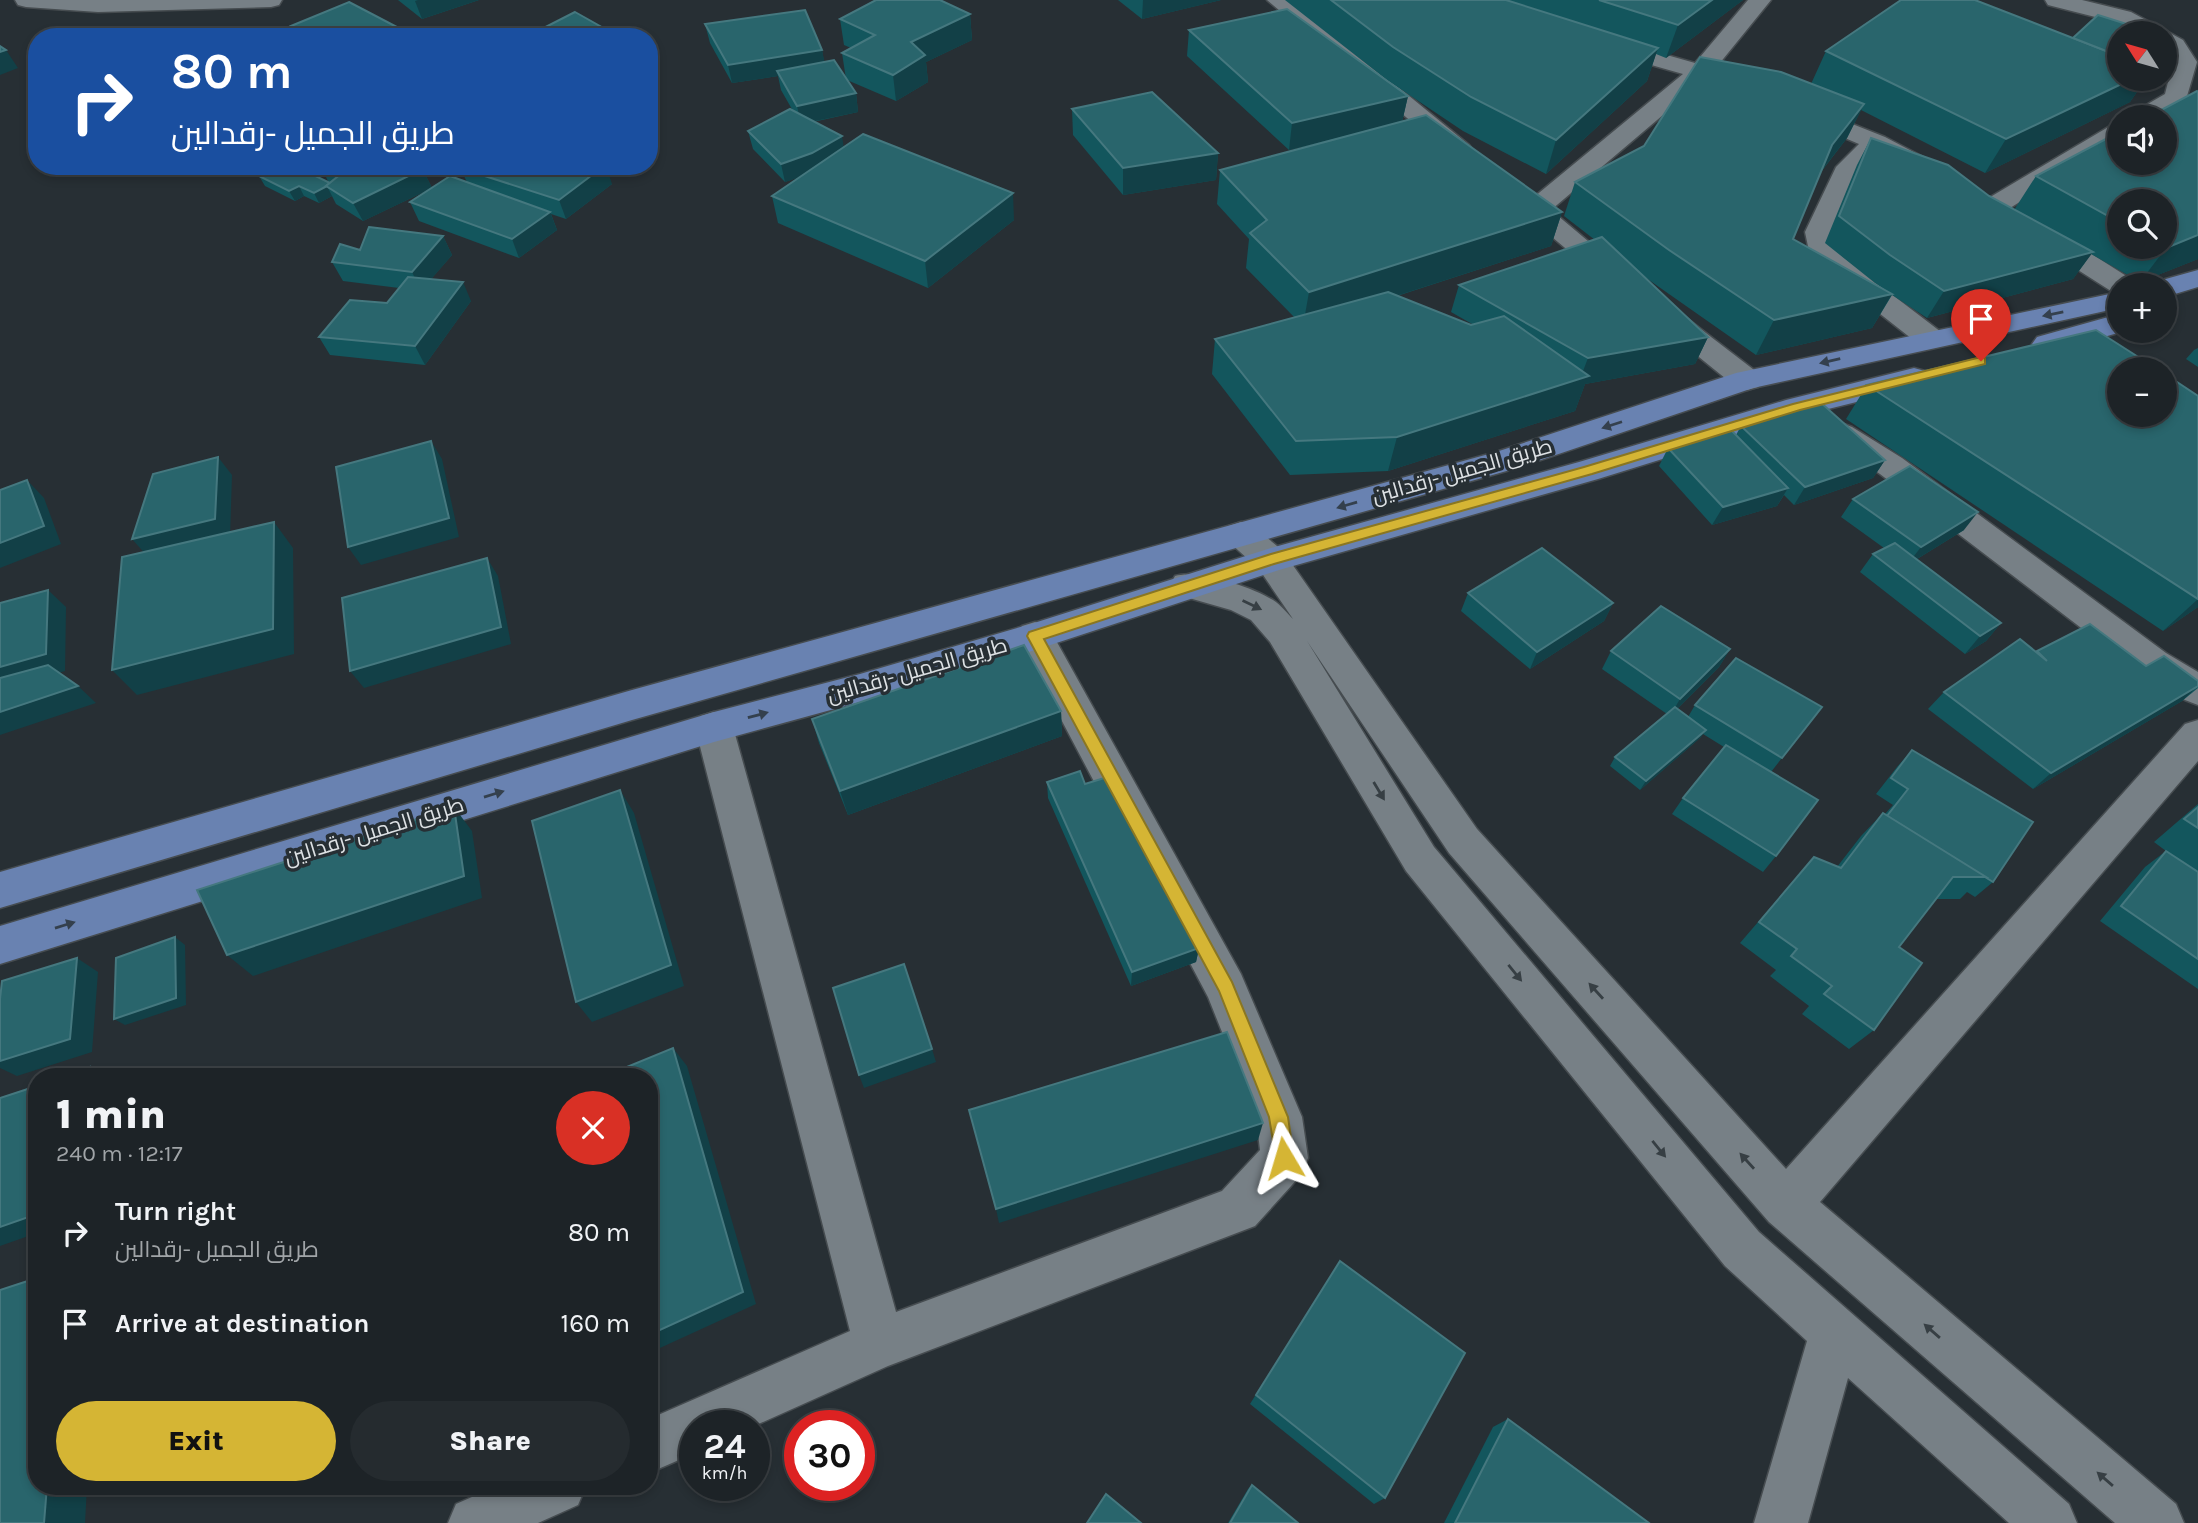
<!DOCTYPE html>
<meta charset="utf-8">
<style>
:root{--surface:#1d2327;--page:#252b2f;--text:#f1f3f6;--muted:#a0a4a7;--line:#3b4044;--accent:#d5b534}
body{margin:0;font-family:Karla,Cairo,sans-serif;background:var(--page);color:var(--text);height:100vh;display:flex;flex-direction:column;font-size:26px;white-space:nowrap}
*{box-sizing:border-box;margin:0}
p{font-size:23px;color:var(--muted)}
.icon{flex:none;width:38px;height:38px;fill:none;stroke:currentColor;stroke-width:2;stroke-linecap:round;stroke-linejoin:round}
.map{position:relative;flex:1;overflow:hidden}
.panel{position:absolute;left:28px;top:1068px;width:630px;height:427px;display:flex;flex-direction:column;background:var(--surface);border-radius:28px;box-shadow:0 4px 10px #0003,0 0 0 2px var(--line)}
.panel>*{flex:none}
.guide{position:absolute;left:28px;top:28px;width:630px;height:147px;border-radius:28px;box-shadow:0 4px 10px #0003,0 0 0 2px var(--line);background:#1a4fa0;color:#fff;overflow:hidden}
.needle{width:46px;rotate:307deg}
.tools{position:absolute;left:2107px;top:21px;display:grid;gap:14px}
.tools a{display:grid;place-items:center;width:70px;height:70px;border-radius:50%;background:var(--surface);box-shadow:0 4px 10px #0003,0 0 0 2px var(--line);font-size:35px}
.speed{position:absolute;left:679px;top:1410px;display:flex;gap:14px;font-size:35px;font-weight:700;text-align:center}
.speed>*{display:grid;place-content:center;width:91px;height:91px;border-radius:50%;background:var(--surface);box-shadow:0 4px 10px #0003,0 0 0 2px var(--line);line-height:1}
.speed small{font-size:18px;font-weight:400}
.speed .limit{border:10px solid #d22;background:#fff;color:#111}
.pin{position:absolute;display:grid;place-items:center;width:60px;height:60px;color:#fff;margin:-72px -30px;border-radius:50% 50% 50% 0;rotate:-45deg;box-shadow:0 0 7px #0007}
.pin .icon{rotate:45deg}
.me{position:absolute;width:77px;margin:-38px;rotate:353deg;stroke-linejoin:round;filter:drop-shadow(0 0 5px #0008)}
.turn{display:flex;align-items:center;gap:24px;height:147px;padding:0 28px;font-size:32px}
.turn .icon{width:91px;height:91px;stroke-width:2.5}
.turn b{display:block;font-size:49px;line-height:60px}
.round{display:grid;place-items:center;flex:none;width:74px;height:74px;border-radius:37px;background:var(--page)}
.head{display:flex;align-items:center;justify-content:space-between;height:119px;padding:0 28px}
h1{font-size:42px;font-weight:800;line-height:52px}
.cta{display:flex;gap:14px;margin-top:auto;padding:14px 28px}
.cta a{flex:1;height:80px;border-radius:42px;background:var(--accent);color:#111;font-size:28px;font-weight:800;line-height:80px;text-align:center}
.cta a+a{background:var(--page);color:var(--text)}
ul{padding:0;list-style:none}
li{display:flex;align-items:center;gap:21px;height:91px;padding:0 28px}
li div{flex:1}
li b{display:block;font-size:26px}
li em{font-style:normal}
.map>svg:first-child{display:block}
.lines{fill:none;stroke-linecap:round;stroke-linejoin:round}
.minor-casing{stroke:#464c50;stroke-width:3}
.major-casing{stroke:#464c50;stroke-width:3}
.minor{fill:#778086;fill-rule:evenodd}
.major{fill:#6982b1;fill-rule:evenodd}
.wall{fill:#13565d;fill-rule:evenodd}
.shaded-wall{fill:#124047}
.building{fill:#29656c;stroke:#45787f;stroke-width:2}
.oneway{fill:#34404d}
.oneway2{fill:#373f44}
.route{fill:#d5b534;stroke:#8a7622;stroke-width:2}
.labels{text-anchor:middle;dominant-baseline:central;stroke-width:7;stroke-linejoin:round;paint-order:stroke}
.street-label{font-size:21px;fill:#dee2e5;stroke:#272f34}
</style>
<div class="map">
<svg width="2198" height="1523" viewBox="0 0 2198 1523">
<rect width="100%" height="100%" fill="#272f34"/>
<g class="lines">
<defs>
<g id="minor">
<polygon points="15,0 282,0 279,5 271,7 98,12 26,7 18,5"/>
<polygon points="1267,0 1292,0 1469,145 1473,150 1469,155 1460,158 1451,155"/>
<path d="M1748,0H1771L1715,69L1750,83L1754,88L1750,93L1742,95L1703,81L1551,210L1632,278L1628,284L1618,286L1608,284L1502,195L1506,189C1518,186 1524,189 1534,197L1683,74L1595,49L1591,44L1595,39L1603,37L1695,63Z"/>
<polygon points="2045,0 2082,0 2131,12 2183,40 2197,62 2185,103 2160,117 2131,117 2134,112 2165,94 2173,62 2165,48 2165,33 2139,33 2115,22 2048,5"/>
<polygon points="1802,104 1885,137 1925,158 1929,163 1925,168 1916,171 1907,168 1878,153 1860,170 1833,232 1836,250 1843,257 1941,332 1946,339 1941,346 1931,348 1921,346 1823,269 1809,251 1805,232 1836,167 1859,144 1793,116 1790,111 1793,106"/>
<polygon points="2119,124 2119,141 2005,211 1996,213 1987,211 1983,205 1987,199 2110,126"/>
<polygon points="2041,226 2051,228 2131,279 2135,285 2119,285 2119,293 2111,291 2031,240 2027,234 2031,228"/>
<polygon points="1662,304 1672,307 1758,373 1762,380 1758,387 1747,390 1736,387 1652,319 1648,313 1652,307"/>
<polygon points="1841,423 1852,427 1902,458 2166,653 2198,672 2198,705 2185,700 2140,673 1880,474 1830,441 1825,434 1830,427"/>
<path d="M1241,522L1253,526L1283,551L1477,829L1786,1169L2185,724L2198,720V761L1820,1202L2176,1504L2184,1523H2115L1769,1222L1449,853L1307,641L1434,847L1759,1232L2069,1504L2077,1523H2009L1848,1378L1808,1523H1754L1807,1341L1725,1266L1406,871L1270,642L1251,620L1231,610L1175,594L1170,585L1175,576C1198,569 1252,587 1273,600C1281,605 1287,613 1293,619L1259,569L1229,542L1224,534L1229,526Z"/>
<polygon points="1035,622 1048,626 1241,974 1302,1117 1308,1158 1301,1175 1255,1226 888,1366 754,1426 695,1426 695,1453 649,1473 649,1419 850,1331 695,727 701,716 714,712 727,716 733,727 896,1312 1222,1191 1260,1150 1256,1117 1208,997 1017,636 1022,626"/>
<polygon points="497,1486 586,1486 578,1505 538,1523 448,1523 456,1504"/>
</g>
<g id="major">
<polygon points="2198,270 2198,287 2165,297 2165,285 2153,285 2155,282"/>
<polygon points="2119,292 2119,308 1753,388 1517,468 632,720 0,908 0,872 632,690 1496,452 1736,373"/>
<polygon points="2119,314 2119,331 2125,331 2047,353 2037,351 2032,344 2037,337"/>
<polygon points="1914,368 1925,371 1929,378 1925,385 1804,415 1598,479 1279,570 1035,650 860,702 714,742 0,964 0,926 714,712 860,674 1034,623 1271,548 1579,462 1786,400"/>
</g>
</defs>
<use href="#minor" class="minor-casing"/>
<use href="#major" class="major-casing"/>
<use href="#minor" class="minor"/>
<use href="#major" class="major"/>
</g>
<g class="wall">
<polygon points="398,0 479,0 422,19"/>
<polygon points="1118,0 1221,0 1142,19"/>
<polygon points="1285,0 1743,0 1666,58 1656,54 1647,81 1546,174 1463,131 1387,80"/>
<path d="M1901,0H1975L2073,38L2098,15L2155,33H2119V79H2146L2130,102L1985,173L1861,110L1847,138L1821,172L1793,239L1887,291L1875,283L1825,243L1857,165L1871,138L1948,165L1989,196L2014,210L2036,176L2119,132V163H2165V117H2148L2197,91L2198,92V259L2140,282L2091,254L2073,279L1927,318L1892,295L1872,328L1756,355L1639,273L1708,337L1695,364L1585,384L1575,411L1388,471L1290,475L1212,374L1215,339L1295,318L1246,268L1249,239L1217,204L1220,170L1372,130L1289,150L1187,56L1189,30L1287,9L1408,96L1402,122L1426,115L1562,212L1551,246L1397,296L1471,325L1472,324L1451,312L1459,285L1595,240L1564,216L1575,182L1644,146L1700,57L1781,72L1811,84L1826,51ZM2119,201H2165V247H2119Z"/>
<polygon points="970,14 972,40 926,62 928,82 896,101 847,80 856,93 858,112 813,122 844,147 1014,220 928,288 778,223 772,196 799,177 785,182 753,149 748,131 793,111 781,90 778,76 732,83 710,43 705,24 822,50 824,62 846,79 842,53 851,48 844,45 840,19"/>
<polygon points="291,26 414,36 415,37 296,37"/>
<polygon points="1072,109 1218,153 1216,180 1123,195 1073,135"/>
<polygon points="323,166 461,166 442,177 421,166 432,188 363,221 336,204 332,196 319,203 304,196 295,201 265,186 259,176 329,183 321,167"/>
<polygon points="460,168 612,184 566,219 551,214 557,230 519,258 419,221 410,202 467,182"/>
<polygon points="443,236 452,255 431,279 471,301 425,365 330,355 319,337 387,303 399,288 343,281 332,262 360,250"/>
<polygon points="2198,348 2198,367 2186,359 2194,350"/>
<polygon points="1867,385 2198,396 2198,607 2163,631 1846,419"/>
<polygon points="1741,426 1885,460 1873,478 1794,505 1784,495 1777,506 1712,525 1659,466 1668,448 1736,435"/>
<polygon points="1853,499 1964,530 1917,559 2001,623 1986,641 1965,654 1860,572 1873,554 1884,548 1841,517"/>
<polygon points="1468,593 1613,603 1604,621 1530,669 1461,611"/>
<polygon points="1730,649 1719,667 1677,709 1688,717 1695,705 1822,707 1771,772 1776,856 1763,872 1672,814 1683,798 1724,747 1703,734 1700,738 1640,790 1610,766 1615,757 1667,714 1602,669 1611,651"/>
<polygon points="2037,651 2146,666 2198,681 2198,688 2182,701 2033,789 1928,709 1944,692"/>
<polygon points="1061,711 1062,736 848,815 819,743 812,719"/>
<polygon points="1912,750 1993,882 1975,897 1967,892 1960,899 1936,899 1899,947 1874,1030 1849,1049 1802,1014 1809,1006 1770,976 1776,970 1740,943 1814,857 1837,867 1861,836 1883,813 1885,814 1893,805 1876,794 1897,767"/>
<polygon points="1047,782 1085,784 1199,948 1196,962 1131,986 1048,798"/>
<polygon points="2198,804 2198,989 2100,921 2145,867 2166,851 2174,857 2154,842"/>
<polygon points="1340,1261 1385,1498 1374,1504 1250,1404"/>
<polygon points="1508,1419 1649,1523 1444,1523 1493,1427"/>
<polygon points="1252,1485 1298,1523 1228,1523 1248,1489"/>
</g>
<g class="shaded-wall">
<polygon points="418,0 479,0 422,19 415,1"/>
<polygon points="1143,0 1221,0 1142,19"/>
<polygon points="1712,0 1743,0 1666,58 1678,25"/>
<polygon points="970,14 972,40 926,62 928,82 896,101 893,75 911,42"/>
<polygon points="605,29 607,37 588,37"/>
<polygon points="1658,48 1647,81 1546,174 1556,140"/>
<polygon points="6,50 18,68 0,75 0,52"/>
<polygon points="822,50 826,69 777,71 778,76 732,83 728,65"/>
<polygon points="2132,79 2146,79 2130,102 1985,173 2006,139"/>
<polygon points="856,93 858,112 801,124 797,106"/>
<polygon points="1408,96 1402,122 1289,150 1292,123"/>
<polygon points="1864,104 1847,138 1815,179 1832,145"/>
<polygon points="842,136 845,155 816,172 785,182 781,164"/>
<polygon points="1218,153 1216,180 1123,195 1123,168"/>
<polygon points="407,166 421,166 432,188 363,221 353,203"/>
<polygon points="437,166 461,166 442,177"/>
<polygon points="604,166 606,166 612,184 566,219 559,200"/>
<polygon points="299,186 304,196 295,201 289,191"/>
<polygon points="327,186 332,196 319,203 314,193"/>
<polygon points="1013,193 1014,220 928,288 925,261"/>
<polygon points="550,212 557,230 519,258 512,239"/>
<polygon points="1562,212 1551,246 1303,326 1309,292"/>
<polygon points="2198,235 2198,259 2140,282 2166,248"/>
<polygon points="443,236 452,255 421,291 412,272"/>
<polygon points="2093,252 2073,279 1927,318 1944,291"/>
<polygon points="463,282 471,301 425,365 415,346"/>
<polygon points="1892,294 1872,328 1756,355 1774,320"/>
<polygon points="1708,337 1695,364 1585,384 1575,411 1388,471 1397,437 1580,379 1588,358"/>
<polygon points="431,441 442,459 459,537 361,565 348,547"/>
<polygon points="218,457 232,475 230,537 148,557 132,539"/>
<polygon points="1885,460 1873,478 1794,505 1805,487"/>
<polygon points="27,480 44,498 61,544 0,568 0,543"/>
<polygon points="1788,488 1777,506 1712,525 1723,507"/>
<polygon points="1978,512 1964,530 1907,565 1921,547"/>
<polygon points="274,522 293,548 294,654 137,695 112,670"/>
<polygon points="487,558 498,576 511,644 364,688 350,671"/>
<polygon points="48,590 66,607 65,671 0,690 0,667"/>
<polygon points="2198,599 2198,607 2163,631"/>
<polygon points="1613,603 1604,621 1530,669 1537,652"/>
<polygon points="2001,623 1986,641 1965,654 1980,636"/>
<polygon points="1730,649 1719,667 1670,716 1680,699"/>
<polygon points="78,686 96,703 0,735 0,712"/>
<polygon points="2198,686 2182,701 2033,789 2051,773"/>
<polygon points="1061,711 1062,736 848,815 840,791"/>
<polygon points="1706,730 1700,738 1640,790 1646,781"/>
<polygon points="620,790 634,813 684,986 592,1022 576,1002"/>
<polygon points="454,807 472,831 482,898 253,976 227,955"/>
<polygon points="175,937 185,945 186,1005 125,1025 114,1019"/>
<polygon points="1199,948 1196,962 1131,986 1132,972"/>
<polygon points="77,958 98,972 92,1052 17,1076 0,1068 0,1061"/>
<polygon points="673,1048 687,1066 756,1304 649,1353 649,1335"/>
<polygon points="932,1049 936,1062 864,1088 859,1075"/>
<polygon points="90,1067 106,1076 90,1076"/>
<polygon points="1263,1123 1258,1140 999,1223 996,1209"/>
<polygon points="37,1214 37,1233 0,1246 0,1227"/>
<polygon points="47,1486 87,1486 85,1523 44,1523"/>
</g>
<g class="building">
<polygon points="876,0 940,0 970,14 911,42 925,55 893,75 842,53 875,35 840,19"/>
<polygon points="1331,0 1506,0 1658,48 1556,140 1471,97 1393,47"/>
<polygon points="1599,0 1712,0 1678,25"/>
<polygon points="1901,0 1975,0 2119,56 2119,79 2132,79 2006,139 1826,51"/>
<polygon points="349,2 414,36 311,37 291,26"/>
<polygon points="1287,9 1408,96 1292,123 1189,30"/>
<polygon points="805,10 822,50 728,65 705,24"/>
<polygon points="575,12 605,29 588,37 526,37"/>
<polygon points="2098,15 2155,33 2119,33 2119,56 2073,38"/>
<polygon points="206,27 223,37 182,37"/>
<polygon points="2165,37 2171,39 2165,45"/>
<polygon points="0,46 6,50 0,52"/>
<polygon points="1700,57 1781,72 1864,104 1832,145 1793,239 1892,294 1774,320 1669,250 1575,182 1644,146"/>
<polygon points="834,60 856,93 797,106 777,71"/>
<polygon points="2197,91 2198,92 2198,235 2166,248 2165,247 2165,201 2119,201 2119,222 2036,176 2119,132 2119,163 2165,163 2165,117 2148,117"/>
<polygon points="1152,92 1218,153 1123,168 1072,109"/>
<polygon points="790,109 842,136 812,153 781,164 748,131"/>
<polygon points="1426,115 1562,212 1309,292 1250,233 1267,220 1220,170"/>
<polygon points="863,134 1013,193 925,261 772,196"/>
<polygon points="1871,138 1948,165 1989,196 2093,252 1944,291 1890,255 1839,216"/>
<polygon points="279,166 295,166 330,183 326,186 327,186 314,193 299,186 289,191 259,176"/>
<polygon points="323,166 418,166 423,169 353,203 326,186 337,177 321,167"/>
<polygon points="462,166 604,166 559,200 460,168"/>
<polygon points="450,176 550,212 512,239 410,202"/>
<polygon points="369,227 443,236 412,272 332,262 340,244 360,250"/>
<polygon points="1602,237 1708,337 1588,358 1459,285"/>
<polygon points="408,277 463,282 415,346 319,337 350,300 387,303"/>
<polygon points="1388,292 1471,325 1504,316 1589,376 1397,437 1296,441 1215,339"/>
<polygon points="2096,330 2157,369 2119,369 2119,415 2165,415 2165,374 2198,396 2198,599 1867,385"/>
<polygon points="1819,401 1885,460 1805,487 1741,426"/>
<polygon points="1731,430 1788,488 1723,507 1668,448"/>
<polygon points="431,441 449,518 348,547 336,467"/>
<polygon points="218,457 215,519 132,539 153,474"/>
<polygon points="1910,466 1978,512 1921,547 1853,499"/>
<polygon points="27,480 44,526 0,543 0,490"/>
<polygon points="274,522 273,629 112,670 122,557"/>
<polygon points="1895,543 2001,623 1980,636 1873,554"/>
<polygon points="1542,548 1613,603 1537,652 1468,593"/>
<polygon points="487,558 501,627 350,671 342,598"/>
<polygon points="48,590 46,654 0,667 0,603"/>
<polygon points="1661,606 1730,649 1680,699 1611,651"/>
<polygon points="2090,624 2146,666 2164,656 2198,681 2198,686 2051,773 1944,692 2020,639 2047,661 2037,651"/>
<polygon points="1024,645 1061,711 840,791 812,719"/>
<polygon points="1736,658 1822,707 1782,758 1695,705"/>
<polygon points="48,665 78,686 0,712 0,678"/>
<polygon points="1675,707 1706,730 1646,781 1615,757"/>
<polygon points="1726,745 1818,800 1776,856 1683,798"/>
<polygon points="1912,750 2033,822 1993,882 1887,816 1908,789 1891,778"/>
<polygon points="1080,771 1085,784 1114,775 1199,948 1132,972 1047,782"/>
<polygon points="620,790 671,965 576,1002 532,821"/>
<polygon points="454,807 464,876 227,955 197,890"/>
<polygon points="2198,807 2198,828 2184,819"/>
<polygon points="1883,813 1986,877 1953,877 1899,947 1922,963 1874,1030 1824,994 1832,986 1791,956 1797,949 1759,922 1814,857 1841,868"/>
<polygon points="2166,851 2198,872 2198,959 2121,906"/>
<polygon points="175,937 176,998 114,1019 116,958"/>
<polygon points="77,958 70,1039 0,1061 0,999 2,981"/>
<polygon points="904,964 932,1049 859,1075 833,988"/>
<polygon points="1227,1032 1263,1123 996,1209 969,1110"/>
<polygon points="673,1048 743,1292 649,1335 649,1076 605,1076"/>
<polygon points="90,1067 90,1076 64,1076"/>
<polygon points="37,1086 37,1214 0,1227 0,1098"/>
<polygon points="1340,1261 1465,1353 1385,1498 1256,1395"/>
<polygon points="37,1278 37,1486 47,1486 44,1523 0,1523 0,1290"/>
<polygon points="1508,1419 1649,1523 1455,1523"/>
<polygon points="1252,1485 1298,1523 1230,1523"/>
<polygon points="1106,1494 1141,1523 1087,1523"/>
</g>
<defs><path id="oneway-solid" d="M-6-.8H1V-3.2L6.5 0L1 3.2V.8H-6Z" transform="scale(1.75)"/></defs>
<g class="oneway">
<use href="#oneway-solid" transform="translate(2053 314) rotate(169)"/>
<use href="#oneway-solid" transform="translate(1830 361) rotate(167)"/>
<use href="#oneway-solid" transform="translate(1612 425) rotate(162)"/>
<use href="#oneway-solid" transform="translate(1347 505) rotate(164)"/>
<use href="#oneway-solid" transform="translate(758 715) rotate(-15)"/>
<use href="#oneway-solid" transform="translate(494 794) rotate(-17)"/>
<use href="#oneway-solid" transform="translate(65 925) rotate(-17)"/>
</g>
<g class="oneway2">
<use href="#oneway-solid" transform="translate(1252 605) rotate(26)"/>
<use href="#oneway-solid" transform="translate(1379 791) rotate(59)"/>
<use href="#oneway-solid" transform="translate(1515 973) rotate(51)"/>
<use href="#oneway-solid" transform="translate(1596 991) rotate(-132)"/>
<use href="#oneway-solid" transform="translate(1659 1149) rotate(51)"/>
<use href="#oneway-solid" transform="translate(1747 1161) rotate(-132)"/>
<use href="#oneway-solid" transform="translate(1932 1331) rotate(-139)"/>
<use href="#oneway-solid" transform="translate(2105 1479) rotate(-139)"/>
</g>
<polygon class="route" points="1981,357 1985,358 1985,364 1800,410 1592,474 1274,564 1044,639 1232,982 1288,1117 1294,1158 1291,1165 1284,1168 1277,1165 1269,1117 1219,991 1027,636 1029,632 1271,554 1584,467 1793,404"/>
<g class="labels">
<g class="street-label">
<text transform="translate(1462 471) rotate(-16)">طريق الجميل -رقدالين</text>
<text transform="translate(917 670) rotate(-16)">طريق الجميل -رقدالين</text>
<text transform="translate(374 831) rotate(-17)">طريق الجميل -رقدالين</text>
</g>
</g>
</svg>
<div class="tools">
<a><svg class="needle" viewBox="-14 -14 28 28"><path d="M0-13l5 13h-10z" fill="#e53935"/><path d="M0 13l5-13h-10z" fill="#a0a4a7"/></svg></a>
<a><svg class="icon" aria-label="sound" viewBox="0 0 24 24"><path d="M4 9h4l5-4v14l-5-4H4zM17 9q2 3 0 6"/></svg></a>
<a><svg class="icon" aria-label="search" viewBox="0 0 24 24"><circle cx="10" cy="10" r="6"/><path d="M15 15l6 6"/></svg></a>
<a>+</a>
<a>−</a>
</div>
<div class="speed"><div>24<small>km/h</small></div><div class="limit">30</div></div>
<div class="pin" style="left:1981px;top:361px;background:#d93025"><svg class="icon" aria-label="arrive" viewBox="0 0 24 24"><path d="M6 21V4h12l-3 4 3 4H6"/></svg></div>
<svg class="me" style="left:1284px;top:1158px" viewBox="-20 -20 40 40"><path d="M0-17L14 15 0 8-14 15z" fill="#d5b534" stroke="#fff" stroke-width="4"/></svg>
<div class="guide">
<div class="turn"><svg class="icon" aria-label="right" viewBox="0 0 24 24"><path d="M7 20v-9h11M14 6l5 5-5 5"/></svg><div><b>80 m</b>طريق الجميل -رقدالين</div></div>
</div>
<section class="panel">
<div class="head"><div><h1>1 min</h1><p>240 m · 12:17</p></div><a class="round" style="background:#d93025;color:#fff"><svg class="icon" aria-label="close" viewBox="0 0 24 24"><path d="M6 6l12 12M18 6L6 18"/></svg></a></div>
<ul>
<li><svg class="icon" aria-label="right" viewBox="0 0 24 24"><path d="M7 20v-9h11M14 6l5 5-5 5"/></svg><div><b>Turn right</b><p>طريق الجميل -رقدالين</p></div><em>80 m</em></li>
<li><svg class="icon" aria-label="arrive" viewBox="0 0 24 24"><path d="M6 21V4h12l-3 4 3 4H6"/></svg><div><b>Arrive at destination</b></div><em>160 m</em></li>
</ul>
<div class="cta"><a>Exit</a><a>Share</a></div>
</section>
</div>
